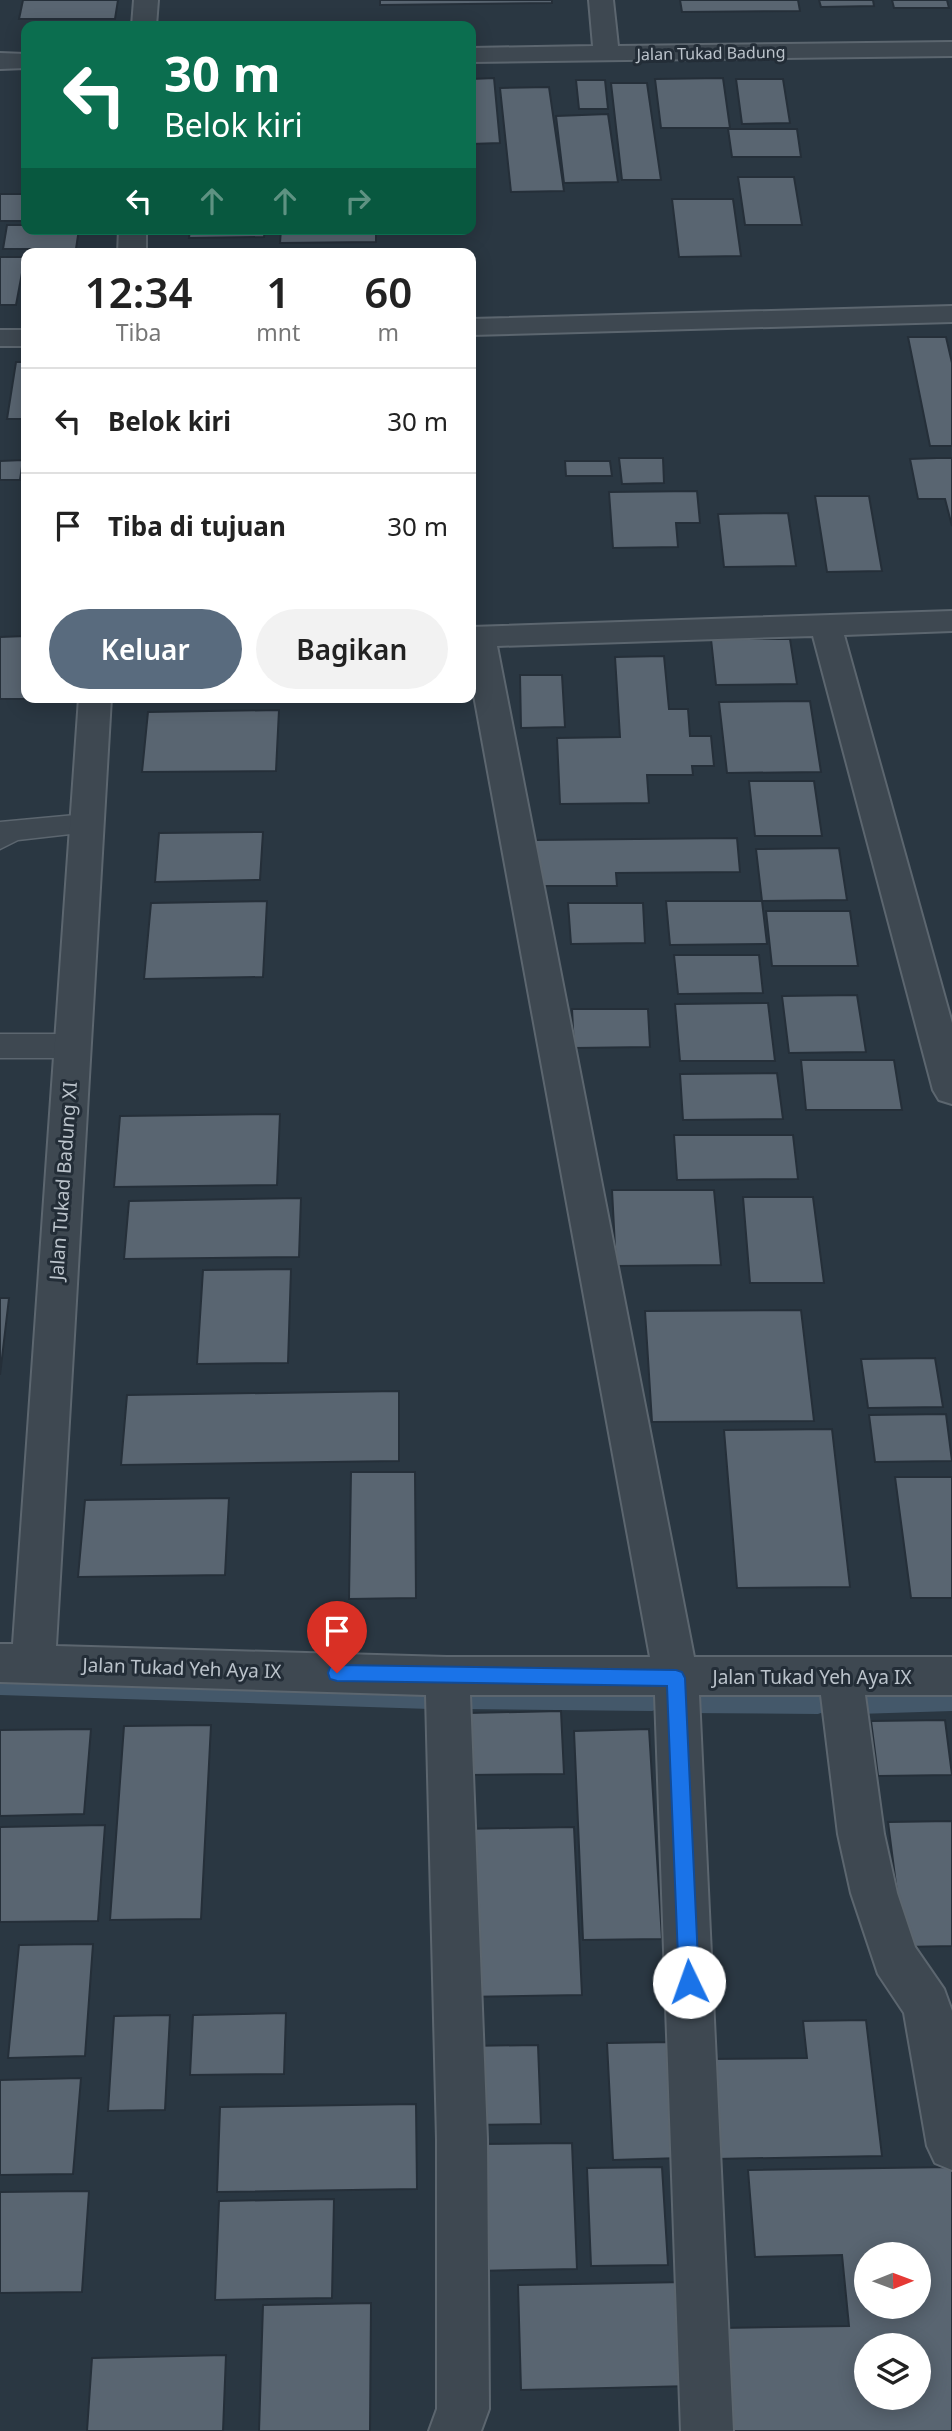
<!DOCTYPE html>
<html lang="id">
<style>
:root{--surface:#fff;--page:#f2f2f2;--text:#222;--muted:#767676;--line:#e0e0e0;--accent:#596b7e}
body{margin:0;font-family:"Noto Sans",sans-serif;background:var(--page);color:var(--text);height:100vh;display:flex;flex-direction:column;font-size:26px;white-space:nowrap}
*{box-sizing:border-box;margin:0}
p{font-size:23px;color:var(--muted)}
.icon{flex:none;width:38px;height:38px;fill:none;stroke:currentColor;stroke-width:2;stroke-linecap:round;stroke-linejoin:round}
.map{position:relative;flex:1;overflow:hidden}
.details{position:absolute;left:21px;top:248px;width:455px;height:455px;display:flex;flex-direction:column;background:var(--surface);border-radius:14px;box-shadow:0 4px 18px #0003}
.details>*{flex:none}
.hud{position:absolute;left:21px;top:21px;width:455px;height:214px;border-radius:14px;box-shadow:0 4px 18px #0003;background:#0b6e4f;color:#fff;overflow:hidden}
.needle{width:46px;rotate:89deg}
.fabs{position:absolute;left:854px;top:2242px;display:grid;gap:14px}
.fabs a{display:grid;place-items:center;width:77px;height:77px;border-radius:50%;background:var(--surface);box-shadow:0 4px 18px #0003;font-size:35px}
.pin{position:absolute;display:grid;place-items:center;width:60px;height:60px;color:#fff;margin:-72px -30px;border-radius:50% 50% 50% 0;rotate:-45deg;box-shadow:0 0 7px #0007}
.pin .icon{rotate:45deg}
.me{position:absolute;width:77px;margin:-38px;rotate:357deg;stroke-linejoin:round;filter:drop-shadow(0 0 5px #0008)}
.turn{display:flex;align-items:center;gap:24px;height:147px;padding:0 28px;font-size:32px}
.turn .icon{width:91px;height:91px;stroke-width:2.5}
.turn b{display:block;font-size:49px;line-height:60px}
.lanes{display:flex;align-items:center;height:66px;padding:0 28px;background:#0003;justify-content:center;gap:35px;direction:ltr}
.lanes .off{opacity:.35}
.eta{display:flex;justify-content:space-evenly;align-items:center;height:119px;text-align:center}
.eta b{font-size:42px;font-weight:600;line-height:49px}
.primary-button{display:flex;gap:14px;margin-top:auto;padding:14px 28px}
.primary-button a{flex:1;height:80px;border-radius:42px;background:var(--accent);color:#fff;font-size:28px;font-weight:600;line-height:80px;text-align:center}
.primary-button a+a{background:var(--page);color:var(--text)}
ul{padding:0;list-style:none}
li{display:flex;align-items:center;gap:21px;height:105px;padding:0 28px;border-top:2px solid var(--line)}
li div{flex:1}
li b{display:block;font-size:26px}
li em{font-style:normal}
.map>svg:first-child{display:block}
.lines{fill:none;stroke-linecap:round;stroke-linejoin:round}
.stream{fill:#44586a;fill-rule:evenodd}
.building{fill:#596571;stroke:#252f39;stroke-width:2;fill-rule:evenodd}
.service-casing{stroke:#5c666f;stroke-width:3}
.minor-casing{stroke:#5c666f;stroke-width:4}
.tertiary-casing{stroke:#5c666f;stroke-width:4}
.service{fill:#3e4851;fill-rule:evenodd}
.minor{fill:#3e4851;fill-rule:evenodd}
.tertiary{fill:#3e4851;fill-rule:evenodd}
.route{fill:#1a73e8;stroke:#114b97;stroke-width:2}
.labels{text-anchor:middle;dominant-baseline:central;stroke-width:6;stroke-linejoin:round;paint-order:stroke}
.far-street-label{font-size:16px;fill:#bbc3cb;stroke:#232d37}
.street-label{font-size:19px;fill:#bbc3cb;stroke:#232d37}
</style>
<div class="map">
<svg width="952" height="2431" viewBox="0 0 952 2431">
<rect width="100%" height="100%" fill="#2a3742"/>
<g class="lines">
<g class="stream">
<polygon points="0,1675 430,1689 438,1692 441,1699 438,1706 430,1709 0,1695"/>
<polygon points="462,1689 652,1691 660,1694 663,1701 660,1708 652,1711 462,1709 454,1706 451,1699 454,1692"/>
<polygon points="952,1691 952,1711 858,1714 850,1711 847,1704 850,1697 858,1694"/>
<polygon points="684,1693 818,1694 826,1697 829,1704 826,1711 818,1714 684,1713 676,1710 673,1703 676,1696"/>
</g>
</g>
<g class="building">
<polygon points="23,0 118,0 115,19 19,19"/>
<polygon points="380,0 552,0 552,3 380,5"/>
<polygon points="680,0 798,0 800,11 682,12"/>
<polygon points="819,0 873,0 874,6 821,7"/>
<polygon points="892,0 947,0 949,8 894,8"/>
<polygon points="494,78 500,143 471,144 471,79"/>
<polygon points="723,78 730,128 661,128 655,79"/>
<polygon points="736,79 783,79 790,123 742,124"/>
<polygon points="576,80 605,80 608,109 579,109"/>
<polygon points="611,83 647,83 661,180 622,180"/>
<polygon points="549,87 564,191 511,192 500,88"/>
<polygon points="608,114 618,182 564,183 556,116"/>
<polygon points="728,129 797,129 801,157 732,157"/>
<polygon points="738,177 794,177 802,225 745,225"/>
<rect x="0" y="194" width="26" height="27"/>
<polygon points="672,199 733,199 741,256 679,257"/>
<polygon points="7,225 26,225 26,229 79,229 76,249 3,249"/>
<polygon points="190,229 265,229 264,237 189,238"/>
<polygon points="281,229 376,229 376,242 280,243"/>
<polygon points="320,249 375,249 375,254 319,254"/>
<polygon points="0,257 25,257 16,305 0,305"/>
<polygon points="908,337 946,337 952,363 952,446 930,446"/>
<polygon points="16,362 26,362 26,419 7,419"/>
<polygon points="619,458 663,458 664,483 622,484"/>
<polygon points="937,458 952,458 952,526 945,499 918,499 910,459"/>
<polygon points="23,460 20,480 0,480 0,461"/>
<polygon points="565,461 610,461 612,476 566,476"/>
<polygon points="697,491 700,523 676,523 678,547 613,548 609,492"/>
<polygon points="815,496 869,496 882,571 827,572"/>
<polygon points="788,513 796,566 724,567 718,514"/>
<polygon points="26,636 26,698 46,699 0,699 0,637"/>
<polygon points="711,639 790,639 797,684 716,685"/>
<polygon points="664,656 669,709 688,709 690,736 711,736 714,766 692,766 693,775 647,775 649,803 560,804 557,738 620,737 615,657"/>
<polygon points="520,675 562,675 565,727 521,728"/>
<polygon points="810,701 821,772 727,773 719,702"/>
<polygon points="279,710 276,771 142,772 148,712"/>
<polygon points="749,781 814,781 822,836 755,836"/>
<polygon points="263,832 260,880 155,882 159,833"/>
<polygon points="737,838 740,872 616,873 617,886 536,886 535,840"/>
<polygon points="839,848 847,900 762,901 756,849"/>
<polygon points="267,901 263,977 144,979 151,903"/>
<polygon points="666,901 762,901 767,944 670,945"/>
<polygon points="568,903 643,903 645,943 571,944"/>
<polygon points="766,911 850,911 858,966 772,966"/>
<polygon points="674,955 759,955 763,993 678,994"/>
<polygon points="857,995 866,1052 789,1053 782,996"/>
<polygon points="768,1003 775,1061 680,1061 675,1004"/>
<polygon points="572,1009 648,1009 650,1047 574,1048"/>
<polygon points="801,1060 894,1060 902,1110 806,1110"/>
<polygon points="777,1073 783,1119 683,1120 680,1074"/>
<polygon points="280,1114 277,1185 114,1187 120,1116"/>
<polygon points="674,1135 793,1135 798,1179 677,1180"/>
<polygon points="612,1190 714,1190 721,1265 616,1266"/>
<polygon points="743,1197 813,1197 824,1283 750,1283"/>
<polygon points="301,1198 299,1257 124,1259 129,1201"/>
<polygon points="291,1269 288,1363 197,1364 203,1270"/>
<polygon points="0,1298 9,1298 0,1375"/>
<polygon points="801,1310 814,1421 652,1422 645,1311"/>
<polygon points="935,1358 943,1407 868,1408 861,1359"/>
<polygon points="399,1391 399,1461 121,1465 127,1395"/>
<polygon points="946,1414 952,1461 875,1462 869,1415"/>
<polygon points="832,1429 850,1587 737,1588 724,1430"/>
<polygon points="351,1472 415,1472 416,1598 349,1599"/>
<polygon points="895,1477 952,1477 952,1598 911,1598"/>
<polygon points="229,1498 225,1575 78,1577 85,1500"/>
<polygon points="561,1711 564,1774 469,1775 468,1713"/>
<polygon points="945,1720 952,1775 878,1776 871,1721"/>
<polygon points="211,1725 201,1919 110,1920 124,1726"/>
<polygon points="91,1729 84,1814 0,1816 0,1730"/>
<polygon points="649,1729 662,1939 583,1940 574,1731"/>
<polygon points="952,1821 952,1946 904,1947 888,1822"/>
<polygon points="105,1825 98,1921 0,1922 0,1827"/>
<polygon points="574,1827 582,1995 461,1997 459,1829"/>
<polygon points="93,1944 85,2056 8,2058 19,1945"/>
<polygon points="286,2013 284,2074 190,2075 193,2015"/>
<polygon points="170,2015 165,2110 108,2111 114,2016"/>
<polygon points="866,2020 882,2156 715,2159 707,2059 807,2058 803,2021"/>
<polygon points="674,2042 682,2158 613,2160 607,2043"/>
<polygon points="538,2045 541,2124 465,2125 463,2046"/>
<polygon points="81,2078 73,2174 0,2175 0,2080"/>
<polygon points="416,2104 417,2189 217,2192 220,2107"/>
<polygon points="572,2143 577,2269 476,2271 474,2144"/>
<polygon points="662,2167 668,2265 591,2266 587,2168"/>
<path d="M952,2167V2431H728L720,2328L849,2326L842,2255L755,2257L748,2170ZM866,2254H919V2306H866ZM866,2345H919V2398H866Z"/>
<polygon points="89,2191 82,2292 0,2293 0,2192"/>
<polygon points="334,2199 332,2298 215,2300 219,2201"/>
<polygon points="686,2282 693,2386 521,2390 518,2285"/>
<polygon points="371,2303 370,2431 259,2431 263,2305"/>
<polygon points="226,2355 223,2431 87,2431 92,2358"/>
</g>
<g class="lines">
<defs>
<g id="service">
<polygon points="86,814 97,817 101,824 97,831 18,840 0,849 0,822"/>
<polygon points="0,1034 72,1034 84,1037 89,1046 84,1055 72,1058 0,1058"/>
</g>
<g id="minor">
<polygon points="134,0 158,0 156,26 132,26"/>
<polygon points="119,229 146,229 146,254 118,254"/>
<polygon points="952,306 952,322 471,335 471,319"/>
<rect x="0" y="330" width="26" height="16"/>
<polygon points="952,611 952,631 844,635 952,1023 952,1104 939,1100 933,1090 813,636 497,646 694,1657 952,1657 952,1695 865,1695 884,1834 897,1893 915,1947 944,1989 952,2011 952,2170 935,2163 927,2146 904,2013 878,1974 851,1893 838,1834 821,1695 699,1695 733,2431 681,2431 655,1695 470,1695 487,2139 489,2409 481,2431 429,2431 437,2409 437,2139 426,1695 0,1682 0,1644 13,1644 79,698 111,698 56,1646 447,1657 650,1657 471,679 471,627"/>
</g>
<g id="tertiary">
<polygon points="589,0 613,0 618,46 952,42 952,56 471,62 471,48 593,46"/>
<polygon points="0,53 26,54 26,68 0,69"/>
</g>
</defs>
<use href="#service" class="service-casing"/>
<use href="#minor" class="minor-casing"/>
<use href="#tertiary" class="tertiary-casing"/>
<use href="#service" class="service"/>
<use href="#minor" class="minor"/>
<use href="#tertiary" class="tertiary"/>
</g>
<polygon class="route" points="337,1665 676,1670 682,1672 685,1678 699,1982 696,1988 689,1991 682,1988 679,1982 667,1686 337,1681 330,1679 328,1673 330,1667"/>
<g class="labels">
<g class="far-street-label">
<text transform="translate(711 53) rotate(-1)">Jalan Tukad Badung</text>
</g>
<g class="street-label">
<text transform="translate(63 1181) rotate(-86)">Jalan Tukad Badung XI</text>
<text transform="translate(182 1668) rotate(2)">Jalan Tukad Yeh Aya IX</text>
<text x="812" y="1677">Jalan Tukad Yeh Aya IX</text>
</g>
</g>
</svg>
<div class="fabs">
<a><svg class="needle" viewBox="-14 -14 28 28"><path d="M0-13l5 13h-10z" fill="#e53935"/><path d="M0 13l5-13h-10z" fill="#767676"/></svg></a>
<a><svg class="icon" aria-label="layers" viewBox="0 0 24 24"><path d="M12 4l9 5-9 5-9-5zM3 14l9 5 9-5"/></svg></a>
</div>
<div class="pin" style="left:337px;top:1673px;background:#d93025"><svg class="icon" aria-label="arrive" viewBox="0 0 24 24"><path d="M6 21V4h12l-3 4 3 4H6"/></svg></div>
<svg class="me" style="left:689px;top:1982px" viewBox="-20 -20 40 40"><circle r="19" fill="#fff"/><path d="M0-13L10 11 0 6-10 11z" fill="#1a73e8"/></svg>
<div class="hud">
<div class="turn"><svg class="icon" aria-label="left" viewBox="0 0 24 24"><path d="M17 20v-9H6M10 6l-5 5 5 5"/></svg><div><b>30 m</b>Belok kiri</div></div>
<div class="lanes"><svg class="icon" aria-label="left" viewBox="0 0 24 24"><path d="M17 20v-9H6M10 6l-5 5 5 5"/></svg><svg class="icon off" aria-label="ahead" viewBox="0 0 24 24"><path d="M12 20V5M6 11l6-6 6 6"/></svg><svg class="icon off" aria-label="ahead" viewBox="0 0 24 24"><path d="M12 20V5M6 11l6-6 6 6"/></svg><svg class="icon off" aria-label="right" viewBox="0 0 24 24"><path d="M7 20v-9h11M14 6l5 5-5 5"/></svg></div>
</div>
<section class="details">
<div class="eta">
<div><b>12:34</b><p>Tiba</p></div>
<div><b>1</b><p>mnt</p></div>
<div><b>60</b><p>m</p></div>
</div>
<ul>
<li><svg class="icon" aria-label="left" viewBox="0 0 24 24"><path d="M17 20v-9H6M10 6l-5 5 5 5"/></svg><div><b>Belok kiri</b></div><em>30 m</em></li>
<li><svg class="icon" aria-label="arrive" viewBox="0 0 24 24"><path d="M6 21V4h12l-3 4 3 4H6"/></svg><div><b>Tiba di tujuan</b></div><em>30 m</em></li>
</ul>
<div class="primary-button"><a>Keluar</a><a>Bagikan</a></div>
</section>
</div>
